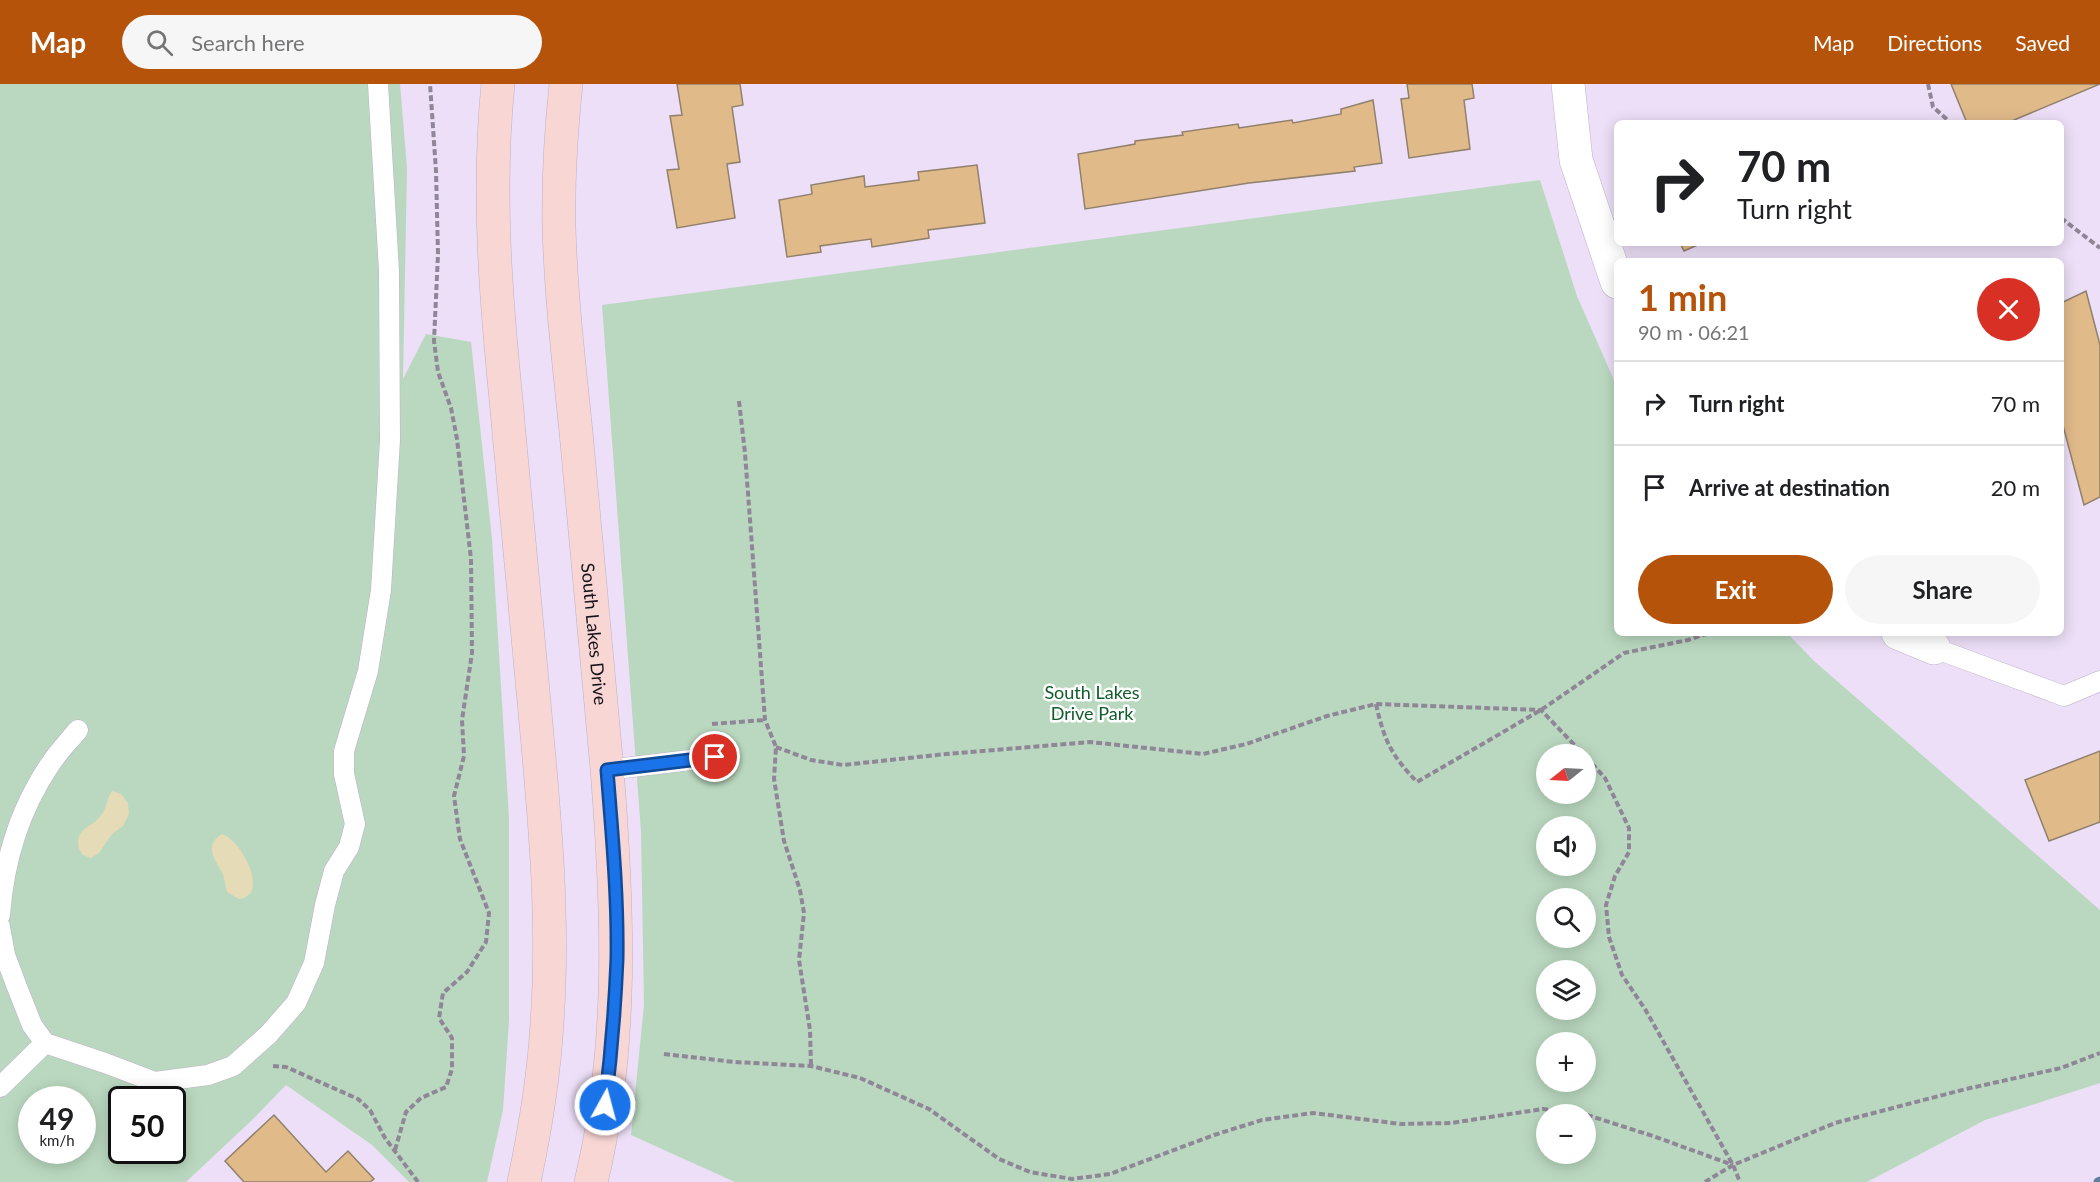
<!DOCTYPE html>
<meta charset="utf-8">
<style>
:root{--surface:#fff;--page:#f6f6f6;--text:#202124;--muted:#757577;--line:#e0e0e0;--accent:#b45309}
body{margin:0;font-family:Lato,sans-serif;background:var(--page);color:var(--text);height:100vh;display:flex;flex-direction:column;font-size:22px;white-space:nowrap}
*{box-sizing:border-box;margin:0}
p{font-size:20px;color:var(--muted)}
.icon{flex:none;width:33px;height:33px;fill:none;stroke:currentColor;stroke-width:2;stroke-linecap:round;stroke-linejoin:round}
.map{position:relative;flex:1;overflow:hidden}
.details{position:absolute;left:1614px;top:174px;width:450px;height:378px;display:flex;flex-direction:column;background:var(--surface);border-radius:9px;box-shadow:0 3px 15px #0003}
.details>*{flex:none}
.top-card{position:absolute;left:1614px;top:36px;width:450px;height:126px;border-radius:9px;box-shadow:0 3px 15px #0003;background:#fff;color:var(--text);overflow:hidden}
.needle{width:39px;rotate:252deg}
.buttons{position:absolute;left:1536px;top:660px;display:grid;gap:12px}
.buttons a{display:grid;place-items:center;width:60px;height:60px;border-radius:50%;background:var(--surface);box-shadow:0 3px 15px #0003;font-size:30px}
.speed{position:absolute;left:18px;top:1002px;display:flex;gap:12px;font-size:30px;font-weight:700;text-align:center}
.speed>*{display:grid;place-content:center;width:78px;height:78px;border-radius:50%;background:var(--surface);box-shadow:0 3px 15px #0003;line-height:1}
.speed small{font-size:15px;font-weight:400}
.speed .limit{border:3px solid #111;border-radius:9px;background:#fff;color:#111}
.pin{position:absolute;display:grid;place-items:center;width:51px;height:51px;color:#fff;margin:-26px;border:3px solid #fff;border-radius:50%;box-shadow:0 2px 6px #0007}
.me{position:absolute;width:66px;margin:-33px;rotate:7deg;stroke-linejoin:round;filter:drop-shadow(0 0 4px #0008)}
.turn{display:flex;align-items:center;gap:21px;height:126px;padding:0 24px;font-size:27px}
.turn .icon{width:78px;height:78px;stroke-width:2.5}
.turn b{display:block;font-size:42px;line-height:51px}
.round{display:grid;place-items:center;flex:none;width:63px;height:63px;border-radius:32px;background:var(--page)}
.overview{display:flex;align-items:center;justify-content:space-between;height:102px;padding:0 24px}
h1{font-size:36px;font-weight:700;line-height:45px;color:var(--accent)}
.cta{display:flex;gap:12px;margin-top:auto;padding:12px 24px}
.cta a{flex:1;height:69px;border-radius:36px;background:var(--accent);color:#fff;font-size:24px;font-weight:700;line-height:69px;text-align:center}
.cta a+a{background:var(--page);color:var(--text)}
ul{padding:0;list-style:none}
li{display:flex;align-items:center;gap:18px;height:84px;padding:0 24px;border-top:2px solid var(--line)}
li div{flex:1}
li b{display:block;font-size:22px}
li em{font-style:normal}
header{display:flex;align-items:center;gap:36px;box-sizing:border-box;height:84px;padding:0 30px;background:var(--accent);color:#fff}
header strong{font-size:28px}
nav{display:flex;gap:33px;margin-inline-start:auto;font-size:21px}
.search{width:420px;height:54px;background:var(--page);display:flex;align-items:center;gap:15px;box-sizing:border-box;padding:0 21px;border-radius:33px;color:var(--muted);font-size:22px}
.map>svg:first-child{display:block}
.green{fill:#bad8bf;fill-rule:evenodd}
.sand{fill:#e5dbb6}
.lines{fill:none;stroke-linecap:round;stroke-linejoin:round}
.stream{stroke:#607e9e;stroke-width:9}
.building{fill:#e1ba8a;stroke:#90806c;stroke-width:1.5}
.lane-casing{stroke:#bdb1c7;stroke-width:21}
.street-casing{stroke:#bdb1c7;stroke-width:34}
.secondary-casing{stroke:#bdb1c7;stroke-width:34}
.path{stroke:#8f8697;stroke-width:4;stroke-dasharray:6 3;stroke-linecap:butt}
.lane{stroke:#fff;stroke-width:20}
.street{stroke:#fff;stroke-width:33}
.secondary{stroke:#f8d6d4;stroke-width:33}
.route-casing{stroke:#114b97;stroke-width:15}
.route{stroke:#1a73e8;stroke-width:10}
.labels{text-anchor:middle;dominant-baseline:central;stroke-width:5;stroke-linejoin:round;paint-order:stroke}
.street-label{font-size:18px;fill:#17131b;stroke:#fff}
.park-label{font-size:18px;fill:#105b29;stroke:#fff}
</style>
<header>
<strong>Map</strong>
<div class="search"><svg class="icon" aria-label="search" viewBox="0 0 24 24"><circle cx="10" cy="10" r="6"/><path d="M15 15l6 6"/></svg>Search here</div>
<nav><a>Map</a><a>Directions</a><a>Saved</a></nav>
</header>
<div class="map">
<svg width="2100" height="1098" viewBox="0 0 2100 1098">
<rect width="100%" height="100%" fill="#ecdff7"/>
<g class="green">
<path d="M0,0H400L407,84L403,295L426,250L471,258L492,455L509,734V936L503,1026L487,1098H409L372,1061L286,1001L251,1037L186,1098H0ZM32,1016H82V1066H32ZM122,1016H172V1066H122Z"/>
<path d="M1540,96L1577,212L1617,303V549H1787L1814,577L2100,826V999L1985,1036L1867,1098H735L631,1051L644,921L641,748L602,221ZM1546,670H1586V710H1546ZM1546,742H1586V782H1546ZM1546,814H1586V854H1546ZM1546,886H1586V926H1546ZM1546,958H1586V998H1546ZM1546,1030H1586V1070H1546Z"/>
</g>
<g class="sand">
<path d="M112,707L121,710L128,719L129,730L123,742L112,750L99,769L91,774L83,771L79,765C74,742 93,745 102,730C107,723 107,714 112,707Z"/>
<path d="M222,750C241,756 271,811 239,815L227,808C225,802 225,794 222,788C214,775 204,761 222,750Z"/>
</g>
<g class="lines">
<polyline class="stream" points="2098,1098 2100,1097"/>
</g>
<g class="building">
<polygon points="677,0 740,0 743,21 732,23 740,78 727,80 735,134 677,144 667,86 679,85 670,32 682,31"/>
<polygon points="1407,0 1472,0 1474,14 1464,16 1470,65 1409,74 1401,15 1409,14"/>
<polygon points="1951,0 2100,0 2007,39 1967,39"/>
<polygon points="1373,16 1382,79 1354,83 1355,87 1249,99 1085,125 1078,70 1135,60 1135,57 1183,51 1182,48 1238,40 1239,44 1292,36 1293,39 1341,30 1341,25"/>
<polygon points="977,81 985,139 928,146 929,154 872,163 871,155 820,162 821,168 787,173 779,116 812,110 811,101 864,92 865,103 919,96 918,88"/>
<polygon points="1680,159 1702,159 1684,167"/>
<polygon points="2086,207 2100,261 2100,413 2084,421 2061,334 2061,219"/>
<polygon points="2100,667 2100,738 2049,757 2025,696"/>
<polygon points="274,1031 326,1088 348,1067 374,1095 370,1098 244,1098 225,1077"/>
</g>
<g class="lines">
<defs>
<g id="lane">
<polyline points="1934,564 2064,612 2100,597"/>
<polyline points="607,686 715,673"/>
<path d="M0,831C4,777 19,727 49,682C57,669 68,658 78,646"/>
<polyline points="0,843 5,871 17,903 32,941 45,959 105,979 155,998 208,991 233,982 269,950 296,919 314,879 325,821 334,787 349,763 355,740 344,690 344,667 368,587 381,506 390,356 389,187 378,0"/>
<polyline points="0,1003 45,959"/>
</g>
<g id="street">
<polyline points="1568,0 1576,76 1617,198"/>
<polyline points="1898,549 1934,564"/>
</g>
<g id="secondary">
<path d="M498,0C487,109 496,217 507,326C515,420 524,514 533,607C543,717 555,828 547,939C544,992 535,1046 524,1098"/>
<path id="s1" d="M566,0C561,47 558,96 559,144C561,212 569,280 576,348C586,460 597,572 607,685C618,824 624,961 591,1098"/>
</g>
</defs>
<use href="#lane" class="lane-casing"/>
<use href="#street" class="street-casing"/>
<use href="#secondary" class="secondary-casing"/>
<g class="path">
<polyline points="1928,0 1933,23 1951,39"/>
<polyline points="2061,134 2100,164"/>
<polyline points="739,317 745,369 765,636 776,663 774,695 784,757 800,806 804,829 799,876 810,946 811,982"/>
<path d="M1376,620C1384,656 1391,671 1417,698L1541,626L1624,569L1688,556L1709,549"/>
<polyline points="712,640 765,636"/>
<polyline points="776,663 811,676 843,681 946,670 1090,658 1203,670 1246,660 1327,632 1376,620 1541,626 1583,670"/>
<polyline points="1586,673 1605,694 1629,744 1629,768 1615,792 1606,821 1609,853 1622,891 1645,925 1733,1081 1740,1098"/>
<polyline points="664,970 734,978 811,982 860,994 929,1025 999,1075 1030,1088 1072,1095 1110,1090 1214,1051 1262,1036 1313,1029 1401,1040 1451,1039 1543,1025 1584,1030 1653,1052 1733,1081"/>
<polyline points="273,982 286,983 358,1015 370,1026 385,1054 418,1098"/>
<polyline points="395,1066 406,1028 421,1014 446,1003 452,985 452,954 439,934 443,909 467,888 486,858 489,829 460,755 454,712 464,672 462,636 472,569 471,475 457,355 451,324 438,288 434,257 438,170 436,87 430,0"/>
<polyline points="1705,1098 1733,1081 1835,1039 1966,1005 2061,984 2100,969"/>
</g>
<use href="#lane" class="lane"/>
<use href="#street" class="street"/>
<use href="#secondary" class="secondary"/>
</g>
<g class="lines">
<defs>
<path id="route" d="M605,1021C611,972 615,924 617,875C618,812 612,749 607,686L715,673"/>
</defs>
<use href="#route" class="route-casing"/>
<use href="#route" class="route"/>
</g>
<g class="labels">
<g class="street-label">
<text stroke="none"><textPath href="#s1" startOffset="552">South Lakes Drive</textPath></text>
</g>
<g class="park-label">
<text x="1092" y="608">South Lakes<tspan x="1092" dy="21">Drive Park</tspan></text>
</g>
</g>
</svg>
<div class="buttons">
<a><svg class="needle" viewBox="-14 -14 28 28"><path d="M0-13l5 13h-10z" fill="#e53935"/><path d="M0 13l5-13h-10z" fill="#757577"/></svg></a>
<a><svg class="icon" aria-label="sound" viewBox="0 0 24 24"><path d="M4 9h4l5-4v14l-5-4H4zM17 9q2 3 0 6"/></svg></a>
<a><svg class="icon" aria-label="search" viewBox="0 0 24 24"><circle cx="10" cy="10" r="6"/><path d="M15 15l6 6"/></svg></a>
<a><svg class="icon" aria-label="layers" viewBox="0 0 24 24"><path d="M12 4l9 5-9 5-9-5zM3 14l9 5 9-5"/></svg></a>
<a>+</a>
<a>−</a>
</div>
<div class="speed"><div>49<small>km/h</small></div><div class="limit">50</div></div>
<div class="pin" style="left:715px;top:673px;background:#d93025"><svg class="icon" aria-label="arrive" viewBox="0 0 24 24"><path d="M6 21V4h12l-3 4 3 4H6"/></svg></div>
<svg class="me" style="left:605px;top:1021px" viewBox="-20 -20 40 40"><circle r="17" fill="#1a73e8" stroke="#fff" stroke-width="3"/><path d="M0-11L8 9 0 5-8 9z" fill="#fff"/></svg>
<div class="top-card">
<div class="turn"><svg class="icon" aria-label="right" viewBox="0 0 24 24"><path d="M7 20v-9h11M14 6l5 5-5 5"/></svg><div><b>70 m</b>Turn right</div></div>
</div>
<section class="details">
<div class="overview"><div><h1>1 min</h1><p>90 m · 06:21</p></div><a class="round" style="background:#d93025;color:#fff"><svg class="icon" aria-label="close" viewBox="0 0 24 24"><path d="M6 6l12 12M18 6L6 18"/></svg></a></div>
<ul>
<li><svg class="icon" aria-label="right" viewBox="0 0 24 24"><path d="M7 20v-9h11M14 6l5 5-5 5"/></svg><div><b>Turn right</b></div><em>70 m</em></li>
<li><svg class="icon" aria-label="arrive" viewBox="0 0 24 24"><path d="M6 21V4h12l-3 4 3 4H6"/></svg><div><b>Arrive at destination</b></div><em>20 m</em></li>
</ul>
<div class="cta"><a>Exit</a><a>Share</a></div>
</section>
</div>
